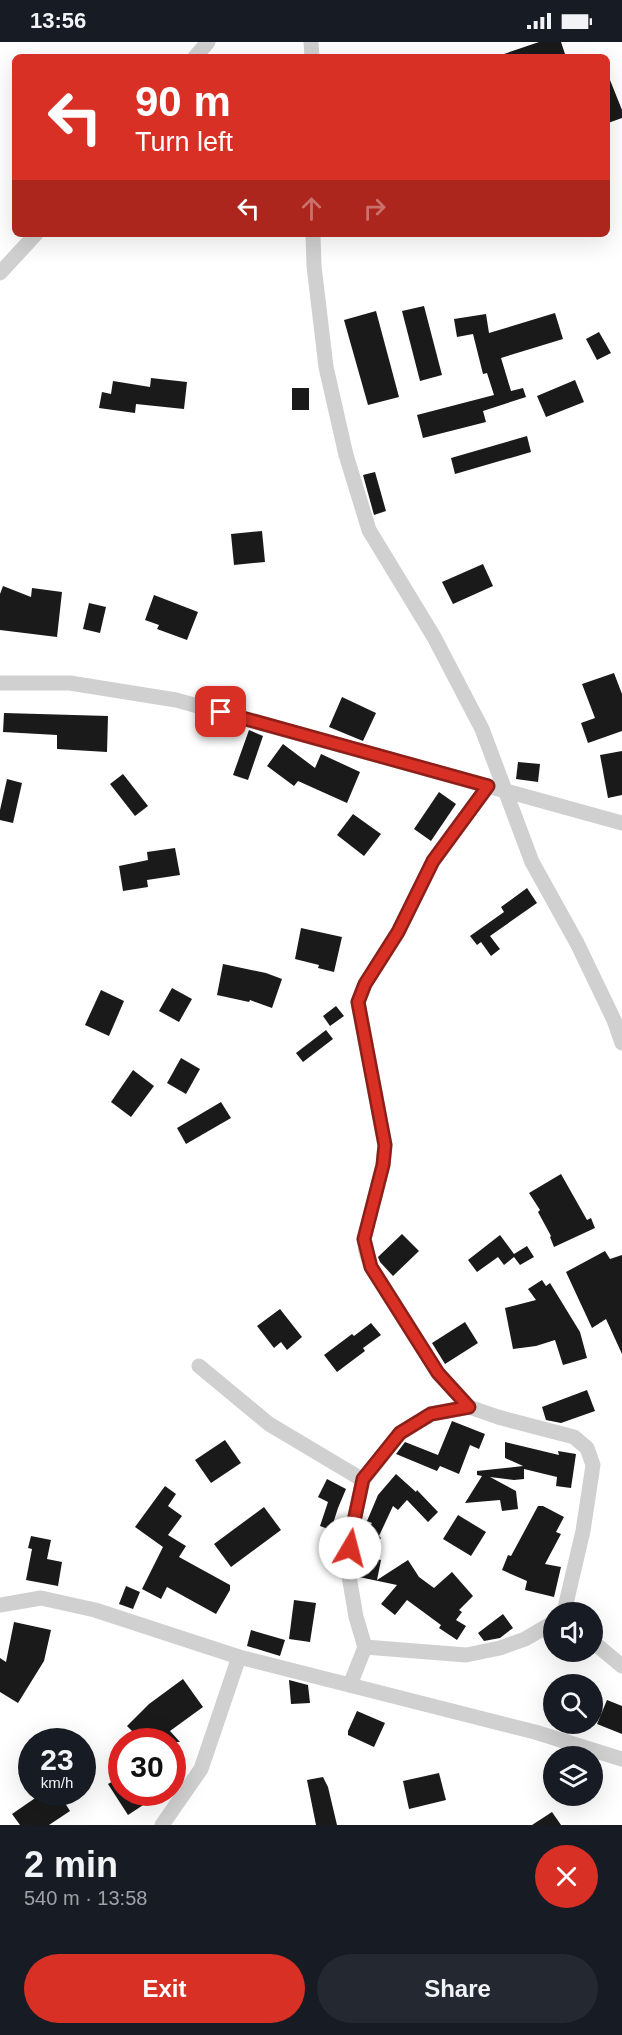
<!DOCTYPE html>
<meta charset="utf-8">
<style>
:root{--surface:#171b24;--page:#242831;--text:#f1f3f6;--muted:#9ea1a6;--accent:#d93025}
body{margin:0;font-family:Arial,sans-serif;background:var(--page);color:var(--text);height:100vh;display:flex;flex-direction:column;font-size:22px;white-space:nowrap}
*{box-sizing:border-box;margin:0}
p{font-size:20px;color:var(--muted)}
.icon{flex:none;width:33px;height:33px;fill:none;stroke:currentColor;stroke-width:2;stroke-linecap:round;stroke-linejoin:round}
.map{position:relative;height:1783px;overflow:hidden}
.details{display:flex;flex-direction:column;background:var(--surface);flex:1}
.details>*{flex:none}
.banner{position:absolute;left:12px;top:12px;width:598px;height:183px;border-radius:9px;box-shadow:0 6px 24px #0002;background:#d93025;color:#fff;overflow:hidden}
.controls{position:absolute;left:543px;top:1560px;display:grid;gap:12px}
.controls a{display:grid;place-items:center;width:60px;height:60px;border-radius:50%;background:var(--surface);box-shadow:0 6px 24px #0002;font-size:30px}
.speed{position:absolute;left:18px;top:1686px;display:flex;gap:12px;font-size:30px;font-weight:700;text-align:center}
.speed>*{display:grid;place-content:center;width:78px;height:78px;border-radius:50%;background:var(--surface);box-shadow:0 6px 24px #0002;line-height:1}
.speed small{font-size:15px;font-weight:400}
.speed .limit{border:9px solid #d22;background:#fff;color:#111}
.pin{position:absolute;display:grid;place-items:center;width:51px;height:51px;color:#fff;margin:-26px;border-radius:12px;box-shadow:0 3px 9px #0006}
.me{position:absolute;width:66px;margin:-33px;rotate:8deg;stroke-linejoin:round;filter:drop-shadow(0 0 4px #0008)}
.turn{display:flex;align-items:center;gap:21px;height:126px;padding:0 24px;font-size:27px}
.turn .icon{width:78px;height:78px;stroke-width:2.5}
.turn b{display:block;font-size:42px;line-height:51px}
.lanes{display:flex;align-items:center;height:57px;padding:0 24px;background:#0003;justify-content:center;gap:30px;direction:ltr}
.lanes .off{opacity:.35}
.round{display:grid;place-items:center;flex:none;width:63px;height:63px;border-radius:32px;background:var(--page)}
.summary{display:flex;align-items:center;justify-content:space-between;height:102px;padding:0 24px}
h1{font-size:36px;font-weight:800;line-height:45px}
.button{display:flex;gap:12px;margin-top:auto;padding:12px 24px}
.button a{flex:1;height:69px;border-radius:36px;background:var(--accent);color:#fff;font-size:24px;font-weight:800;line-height:69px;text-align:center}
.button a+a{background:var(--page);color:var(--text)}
.status{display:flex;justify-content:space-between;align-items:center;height:42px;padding:0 30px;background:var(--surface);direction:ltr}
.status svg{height:16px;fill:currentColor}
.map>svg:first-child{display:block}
.building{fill:#1a1a1a}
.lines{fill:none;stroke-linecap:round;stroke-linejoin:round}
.minor{stroke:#d0d0d0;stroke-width:15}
.route-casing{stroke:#8d1f18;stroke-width:15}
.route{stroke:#d93025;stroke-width:10}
</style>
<div class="status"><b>13:56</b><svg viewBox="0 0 49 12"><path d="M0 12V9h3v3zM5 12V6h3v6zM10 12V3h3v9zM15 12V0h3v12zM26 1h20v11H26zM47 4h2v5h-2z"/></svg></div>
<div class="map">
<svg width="622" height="1783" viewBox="0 0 622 1783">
<rect width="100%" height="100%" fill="#fff"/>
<g class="building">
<polygon points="539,0 561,0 566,15 501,15 501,13"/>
<polygon points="608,33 622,68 622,76 608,81"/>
<polygon points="424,264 442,333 420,339 402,269"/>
<polygon points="376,269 399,355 368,363 344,278"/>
<polygon points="555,271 563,297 501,316 511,349 523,346 526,355 483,369 486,380 423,396 417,373 494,353 487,331 483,332 473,292 457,295 454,277 486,272 489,291"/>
<polygon points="599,290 611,311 597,318 586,297"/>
<polygon points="151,336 187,340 184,367 136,362 135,371 99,366 102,350 111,352 113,339 150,345"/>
<polygon points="575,338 584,360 546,375 537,354"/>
<rect x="292" y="346" width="17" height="22"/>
<polygon points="527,394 531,410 455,432 451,416"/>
<polygon points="375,430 386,469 374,473 363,433"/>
<polygon points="262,489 265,520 234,523 231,492"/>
<polygon points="483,522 493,544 453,562 442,540"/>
<polygon points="3,544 31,555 32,546 62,550 57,595 0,588 0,552"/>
<polygon points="154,553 198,570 187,598 157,587 159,583 145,578"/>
<polygon points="89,561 106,565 100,591 83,587"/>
<polygon points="614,631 622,652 622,689 588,701 581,681 595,676 582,642"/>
<polygon points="342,655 376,671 363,699 329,685"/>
<polygon points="4,671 108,674 107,710 57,707 57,693 3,690"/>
<polygon points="249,688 263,694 248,738 233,733"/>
<polygon points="283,702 315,726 321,712 360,730 347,761 298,739 294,744 267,724"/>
<polygon points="622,709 622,753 608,756 600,713"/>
<polygon points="518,720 540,722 538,740 516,737"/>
<polygon points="123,732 148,764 135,774 110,742"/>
<polygon points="7,737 22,741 13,781 0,778 0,768"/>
<polygon points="439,750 456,762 431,799 414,787"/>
<polygon points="353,772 381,792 364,814 337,793"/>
<polygon points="175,806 180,833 147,838 148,845 123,849 119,824 148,818 147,810"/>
<polygon points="527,846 537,861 490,894 500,907 491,914 481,900 477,903 470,894 504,870 501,865"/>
<polygon points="301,886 342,895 334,930 318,926 319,923 295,917"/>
<polygon points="223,922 266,931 282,937 272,966 250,958 249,960 217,953"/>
<polygon points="172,946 192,957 179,980 159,969"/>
<polygon points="101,948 124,959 109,994 85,983"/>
<polygon points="336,964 344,974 330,984 323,974"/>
<polygon points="326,988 333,997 303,1020 296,1011"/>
<polygon points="181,1016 200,1027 186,1052 167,1041"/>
<polygon points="133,1028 154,1044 131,1075 111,1060"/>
<polygon points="221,1060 231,1076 186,1102 177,1086"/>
<polygon points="561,1132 587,1178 591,1176 595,1186 554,1205 550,1195 551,1194 538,1170 540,1168 529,1151"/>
<polygon points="402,1192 419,1209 393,1234 380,1220 378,1215"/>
<polygon points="500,1193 514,1212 527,1204 534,1215 520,1223 514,1215 504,1223 498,1215 477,1230 468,1218"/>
<polygon points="605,1209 610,1217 622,1213 622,1312 606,1277 592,1286 566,1230"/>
<polygon points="542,1238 546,1244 550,1241 580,1290 587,1316 563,1323 555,1298 536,1304 513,1307 505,1266 536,1258 528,1247"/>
<polygon points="280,1267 302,1295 287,1308 281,1300 274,1306 257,1284"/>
<polygon points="465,1280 478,1301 445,1322 432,1301"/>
<polygon points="371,1281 381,1293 363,1306 365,1309 337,1330 324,1313 352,1292 354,1294"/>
<polygon points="587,1348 595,1369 561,1381 546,1378 542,1365"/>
<polygon points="452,1379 485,1392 479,1407 470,1403 459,1432 440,1424 437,1429 396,1412 405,1400 438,1413"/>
<polygon points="225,1398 241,1421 211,1441 195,1418"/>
<polygon points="505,1400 559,1413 558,1409 576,1412 571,1446 556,1444 557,1435 524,1427 524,1437 514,1438 490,1435 516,1449 518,1467 502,1469 500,1458 465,1461 482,1434 477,1433 477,1429 523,1424 505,1416"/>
<polygon points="396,1432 416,1450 417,1448 438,1470 428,1480 407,1458 398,1468 393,1464 379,1494 381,1496 368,1515 381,1518 377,1538 408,1518 419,1535 434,1546 452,1530 473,1554 459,1568 462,1570 456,1578 466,1584 457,1598 439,1586 441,1583 407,1558 395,1573 381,1562 397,1543 359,1535 358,1528 361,1496 372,1481 367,1479 378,1453"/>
<polygon points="327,1437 346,1447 338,1466 331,1488 320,1484 328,1460 318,1455"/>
<polygon points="165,1444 176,1452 168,1464 182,1474 168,1493 186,1504 179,1515 230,1543 230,1548 216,1572 167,1545 161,1557 142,1547 163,1505 135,1485"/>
<polygon points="538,1464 543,1464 564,1475 556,1490 561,1492 545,1522 561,1525 554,1555 525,1548 527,1539 502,1528 508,1513 511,1514"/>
<polygon points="264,1465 281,1488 231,1525 214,1502"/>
<polygon points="458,1473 486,1490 471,1514 443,1497"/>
<polygon points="31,1494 51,1498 47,1517 62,1520 58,1544 26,1538 32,1507 28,1506"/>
<polygon points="126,1544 140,1550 133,1567 119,1562"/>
<polygon points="294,1558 316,1561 310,1600 289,1597"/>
<polygon points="503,1572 513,1586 500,1596 484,1599 478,1591"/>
<polygon points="14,1580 51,1588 44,1619 18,1661 0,1650 0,1616 6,1620"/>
<polygon points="251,1588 285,1598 280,1614 247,1604"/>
<polygon points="183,1637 203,1665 170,1689 180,1700 143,1700 127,1684 149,1662"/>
<polygon points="289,1638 308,1643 310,1661 291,1662"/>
<polygon points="607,1658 622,1664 622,1692 597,1682"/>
<polygon points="357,1669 385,1681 374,1705 348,1693 348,1689"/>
<polygon points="439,1731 446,1758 409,1767 403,1739"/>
<polygon points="122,1734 122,1750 163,1750 128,1773 108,1742"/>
<polygon points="323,1735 328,1745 337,1783 316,1783 307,1738"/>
<polygon points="44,1750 58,1750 70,1769 49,1783 20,1783 12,1772"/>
<polygon points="552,1770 561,1783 532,1783"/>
</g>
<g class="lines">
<g class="minor">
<polyline points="311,0 312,15"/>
<polyline points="195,15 208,0"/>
<polyline points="313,192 314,224 326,325 346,413 369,488 434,595 482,687 532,820 577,901 614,978 622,1001"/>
<polyline points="0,231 36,192"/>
<polyline points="0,641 70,641 176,658 622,781"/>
<polyline points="488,744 433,819 398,890 365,942 358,960 385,1103 383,1123 364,1197 366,1210 371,1225 438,1331 469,1365 498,1375 574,1395 587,1406 593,1423 583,1489 564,1570"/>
<polyline points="199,1324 269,1382 363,1438"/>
<polyline points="0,1563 41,1556 95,1568 239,1615 535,1690 622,1717"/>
<polyline points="592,1599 622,1624"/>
<polyline points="365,1605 466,1613 500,1606 525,1597 554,1580"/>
<polyline points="350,1643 365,1605 356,1575 348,1528 353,1483 363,1438 400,1391 431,1372 469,1365"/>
<polyline points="162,1783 201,1727 239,1615"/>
</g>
</g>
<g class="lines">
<defs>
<polyline id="route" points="221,670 488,744 433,819 398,890 365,942 358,960 385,1103 383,1123 364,1197 371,1225 438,1331 469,1365 431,1372 400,1391 363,1437 353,1484 350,1506"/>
</defs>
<use href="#route" class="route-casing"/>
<use href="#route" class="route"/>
</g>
</svg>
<div class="controls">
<a><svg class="icon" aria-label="sound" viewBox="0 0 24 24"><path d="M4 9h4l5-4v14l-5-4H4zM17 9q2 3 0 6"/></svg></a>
<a><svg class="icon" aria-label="search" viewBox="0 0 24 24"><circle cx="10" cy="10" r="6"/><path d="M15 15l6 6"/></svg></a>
<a><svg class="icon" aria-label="layers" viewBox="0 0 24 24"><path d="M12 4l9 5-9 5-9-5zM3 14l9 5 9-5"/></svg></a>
</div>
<div class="speed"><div>23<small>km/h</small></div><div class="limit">30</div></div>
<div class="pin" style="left:221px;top:670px;background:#d93025"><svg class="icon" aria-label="arrive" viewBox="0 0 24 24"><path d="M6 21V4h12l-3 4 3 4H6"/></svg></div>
<svg class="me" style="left:350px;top:1506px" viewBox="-20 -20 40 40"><circle r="19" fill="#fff"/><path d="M0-13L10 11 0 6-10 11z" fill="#d93025"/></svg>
<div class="banner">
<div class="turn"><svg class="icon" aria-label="left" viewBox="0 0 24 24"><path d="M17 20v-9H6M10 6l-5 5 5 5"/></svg><div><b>90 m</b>Turn left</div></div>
<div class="lanes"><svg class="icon" aria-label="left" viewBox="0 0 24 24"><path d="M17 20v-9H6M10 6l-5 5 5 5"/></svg><svg class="icon off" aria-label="ahead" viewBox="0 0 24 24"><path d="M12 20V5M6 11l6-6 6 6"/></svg><svg class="icon off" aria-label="right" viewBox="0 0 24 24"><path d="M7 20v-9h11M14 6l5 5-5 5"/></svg></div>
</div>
</div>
<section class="details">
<div class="summary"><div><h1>2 min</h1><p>540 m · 13:58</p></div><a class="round" style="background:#d93025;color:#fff"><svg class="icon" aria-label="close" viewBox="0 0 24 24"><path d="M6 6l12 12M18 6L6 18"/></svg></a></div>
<div class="button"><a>Exit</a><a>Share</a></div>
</section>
